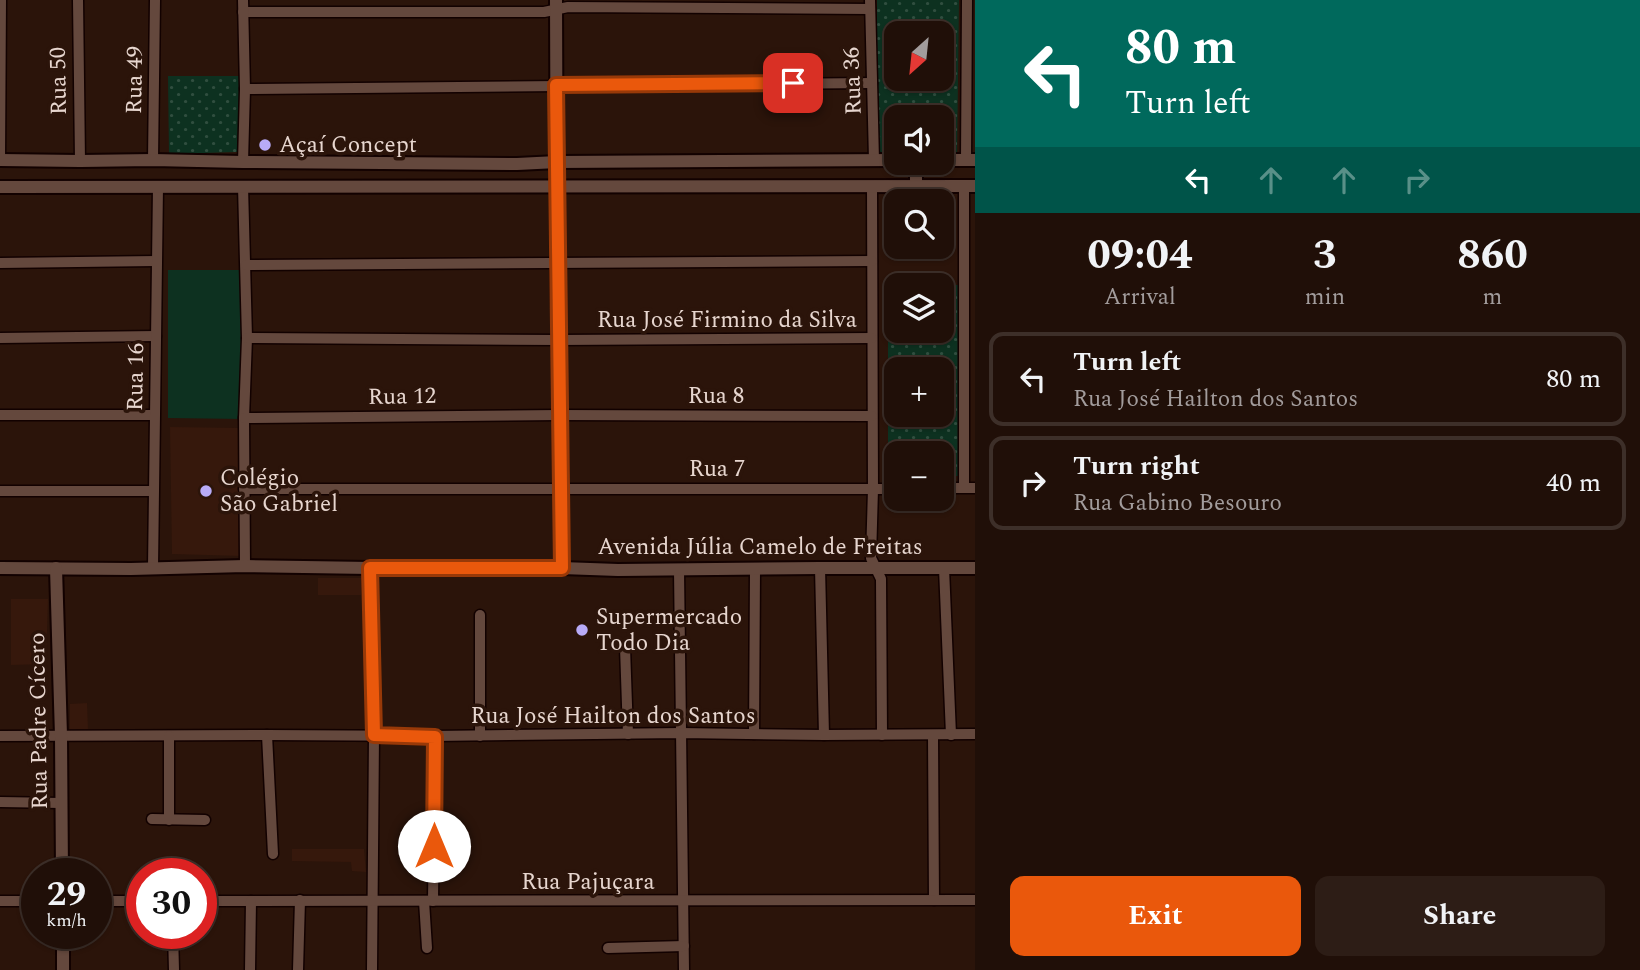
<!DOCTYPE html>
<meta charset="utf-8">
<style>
:root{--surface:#200f08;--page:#2d1d16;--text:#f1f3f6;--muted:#a29c9c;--line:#3d2f29;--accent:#ea580c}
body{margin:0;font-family:Spectral,serif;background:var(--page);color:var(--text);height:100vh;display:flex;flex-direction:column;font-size:26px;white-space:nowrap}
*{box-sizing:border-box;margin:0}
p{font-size:23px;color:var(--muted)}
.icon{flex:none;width:38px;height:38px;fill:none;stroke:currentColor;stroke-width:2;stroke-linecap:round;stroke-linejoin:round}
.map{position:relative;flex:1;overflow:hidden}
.side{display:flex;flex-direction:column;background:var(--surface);width:665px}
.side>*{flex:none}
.hud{background:#00695c;color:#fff;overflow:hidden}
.needle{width:46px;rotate:207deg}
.controls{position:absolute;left:884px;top:21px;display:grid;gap:14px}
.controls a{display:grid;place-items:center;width:70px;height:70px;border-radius:14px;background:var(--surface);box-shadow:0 2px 5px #0004,0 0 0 2px var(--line);font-size:35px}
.speed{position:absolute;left:21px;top:858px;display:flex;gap:14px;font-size:35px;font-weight:700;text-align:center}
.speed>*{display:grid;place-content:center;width:91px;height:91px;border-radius:50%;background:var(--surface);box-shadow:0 2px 5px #0004,0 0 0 2px var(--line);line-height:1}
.speed small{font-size:18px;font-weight:400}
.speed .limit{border:10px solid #d22;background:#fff;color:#111}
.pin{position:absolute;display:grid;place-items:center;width:60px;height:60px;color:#fff;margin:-30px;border-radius:14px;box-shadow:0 4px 10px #0006}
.me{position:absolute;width:77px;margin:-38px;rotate:0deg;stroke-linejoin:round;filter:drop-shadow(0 0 5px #0008)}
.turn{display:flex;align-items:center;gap:24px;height:147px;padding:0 35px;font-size:32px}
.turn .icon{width:91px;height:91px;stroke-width:2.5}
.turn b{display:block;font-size:49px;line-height:60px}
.lanes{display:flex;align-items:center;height:66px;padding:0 35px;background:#0003;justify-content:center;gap:35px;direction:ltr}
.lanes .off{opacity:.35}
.eta{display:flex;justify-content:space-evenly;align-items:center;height:119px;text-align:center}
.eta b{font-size:42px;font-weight:700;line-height:49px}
.cta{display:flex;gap:14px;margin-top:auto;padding:14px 35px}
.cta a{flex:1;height:80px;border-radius:14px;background:var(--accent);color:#fff;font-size:28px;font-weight:700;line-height:80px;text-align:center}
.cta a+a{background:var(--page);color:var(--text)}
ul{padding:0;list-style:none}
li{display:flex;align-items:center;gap:21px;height:94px;margin:0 14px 10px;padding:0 21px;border:4px solid var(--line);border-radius:14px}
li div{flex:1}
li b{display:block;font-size:26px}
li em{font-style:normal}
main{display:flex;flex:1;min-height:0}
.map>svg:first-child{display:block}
.built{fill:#36180c}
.green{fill:#0d3120}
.park{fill:url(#park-dots);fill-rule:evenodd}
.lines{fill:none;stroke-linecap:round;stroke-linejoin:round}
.minor-casing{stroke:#120100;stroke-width:13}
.tertiary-casing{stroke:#120100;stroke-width:16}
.minor{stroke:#64483d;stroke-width:10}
.tertiary{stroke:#64483d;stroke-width:12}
.route-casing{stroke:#983908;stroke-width:18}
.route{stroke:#ea580c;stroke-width:12}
.poi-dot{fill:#b8abf7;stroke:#2b140a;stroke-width:2.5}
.labels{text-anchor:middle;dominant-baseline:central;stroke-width:7;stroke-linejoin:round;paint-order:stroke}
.street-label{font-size:23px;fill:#e7d6cf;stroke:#2b140a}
.poi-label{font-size:23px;fill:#e7d6cf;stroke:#2b140a;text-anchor:start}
</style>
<main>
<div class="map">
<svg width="975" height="970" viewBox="0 0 975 970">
<defs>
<pattern id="park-dots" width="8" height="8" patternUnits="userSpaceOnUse" patternTransform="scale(1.75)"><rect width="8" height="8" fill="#0d3120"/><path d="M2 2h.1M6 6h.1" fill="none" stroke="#304e3f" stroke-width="1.8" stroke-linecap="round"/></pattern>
</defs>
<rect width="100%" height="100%" fill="#2b140a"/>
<g class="built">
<polygon points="170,427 241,428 242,556 172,554"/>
<polygon points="318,578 362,578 361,595 318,595"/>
<polygon points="11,599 48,599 46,664 11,665"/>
<polygon points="87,703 88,729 70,729 70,704"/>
<polygon points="292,849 364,849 366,872 352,871 351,862 292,861"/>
</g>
<polygon class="green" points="168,270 245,270 244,419 168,418"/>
<g class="park">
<path d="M877,0H959L957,157L942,156V117H896V155H877ZM896,33H942V79H896Z"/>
<polygon points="168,76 240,76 237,152 169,154"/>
<path d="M888,285H959L958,476L942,477V453H896V480L888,481ZM896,285H942V331H896ZM896,369H942V415H896Z"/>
</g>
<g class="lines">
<defs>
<g id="minor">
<polyline points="78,0 80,161"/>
<polyline points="870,0 874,160"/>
<polyline points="243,12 544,12 568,7 870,9"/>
<polyline points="245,89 872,83"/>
<polyline points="0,160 1,0"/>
<polyline points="153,160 155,0"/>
<polyline points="966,160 967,0"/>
<polyline points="243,162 245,89 243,0"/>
<polyline points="243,186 247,338 244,418 245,566"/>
<polyline points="872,186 873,489 871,558 881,579 882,735"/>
<polyline points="0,263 156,261"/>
<polyline points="246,265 872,261"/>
<polyline points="0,338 156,336"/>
<polyline points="247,338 558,340 872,338"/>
<polyline points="0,415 154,415"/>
<polyline points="244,418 559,415 872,416"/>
<polyline points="964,487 964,186"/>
<polyline points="942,488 975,488"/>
<polyline points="244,489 896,489"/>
<polyline points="0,491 153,491"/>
<polyline points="153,568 158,187"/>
<polyline points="370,568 374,735 372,970"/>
<polyline points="820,568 824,735"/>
<polyline points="944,568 951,735"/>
<polyline points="679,570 684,970"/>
<polyline points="480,615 480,736"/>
<polyline points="625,647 628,734"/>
<polyline points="754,734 755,570"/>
<polyline points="267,735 273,854"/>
<polyline points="933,735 934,900"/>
<polyline points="0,736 267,735 435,736 681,733 824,735 975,734"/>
<polyline points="0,802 61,803"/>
<polyline points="152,819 205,820"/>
<polyline points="169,820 169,736"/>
<polyline points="0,901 37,901"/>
<polyline points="96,901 142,901"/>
<polyline points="201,901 975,900"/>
<polyline points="424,901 427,948"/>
<polyline points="433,901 435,736"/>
<polyline points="173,933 174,970"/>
<polyline points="608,948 684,946"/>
<polyline points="250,970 251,901"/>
<polyline points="298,970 300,900"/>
</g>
<g id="tertiary">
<polyline points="556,0 557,264 562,488 562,568"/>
<polyline points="0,160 80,161 153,160 243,162 517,164 557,162 896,160"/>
<polyline points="942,160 975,160"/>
<polyline points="916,163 916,185"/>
<polyline points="0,187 975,186"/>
<polyline points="0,568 131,569 245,566 370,568 562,568 618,570 820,568 975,568"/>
<polyline points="56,568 61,736 62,873"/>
<polyline points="63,933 63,970"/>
</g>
</defs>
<use href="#minor" class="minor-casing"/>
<use href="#tertiary" class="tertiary-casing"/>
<use href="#minor" class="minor"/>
<use href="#tertiary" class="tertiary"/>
</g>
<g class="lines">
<defs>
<polyline id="route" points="434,846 435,737 374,735 370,568 562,568 556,85 793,83"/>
</defs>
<use href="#route" class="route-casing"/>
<use href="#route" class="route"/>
</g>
<g class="poi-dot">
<circle cx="265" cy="145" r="7"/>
<circle cx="206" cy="491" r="7"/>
<circle cx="582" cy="630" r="7"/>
</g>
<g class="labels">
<g class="street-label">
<text transform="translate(135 80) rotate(-89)">Rua 49</text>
<text transform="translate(59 81) rotate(-91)">Rua 50</text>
<text transform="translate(853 81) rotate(-92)">Rua 36</text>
<text x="727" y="320">Rua José Firmino da Silva</text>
<text transform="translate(136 377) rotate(-89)">Rua 16</text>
<text x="716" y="396">Rua 8</text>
<text transform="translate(402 397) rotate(-1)">Rua 12</text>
<text x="717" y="469">Rua 7</text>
<text x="760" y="547">Avenida Júlia Camelo de Freitas</text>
<text x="613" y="716">Rua José Hailton dos Santos</text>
<text transform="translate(39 721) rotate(-91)">Rua Padre Cícero</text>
<text x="588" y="882">Rua Pajuçara</text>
</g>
<g class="poi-label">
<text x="279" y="145">Açaí Concept</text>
<text x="220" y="478">Colégio<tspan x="220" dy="26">São Gabriel</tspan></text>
<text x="596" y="617">Supermercado<tspan x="596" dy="26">Todo Dia</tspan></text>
</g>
</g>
</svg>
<div class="controls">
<a><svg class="needle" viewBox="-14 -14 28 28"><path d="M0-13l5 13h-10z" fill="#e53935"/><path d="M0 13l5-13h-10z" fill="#a29c9c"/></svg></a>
<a><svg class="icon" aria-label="sound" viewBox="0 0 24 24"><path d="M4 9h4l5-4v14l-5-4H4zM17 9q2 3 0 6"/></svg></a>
<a><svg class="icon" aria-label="search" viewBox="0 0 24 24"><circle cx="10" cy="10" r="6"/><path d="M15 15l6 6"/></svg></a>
<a><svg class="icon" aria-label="layers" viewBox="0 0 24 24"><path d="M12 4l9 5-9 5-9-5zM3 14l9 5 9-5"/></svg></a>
<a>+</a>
<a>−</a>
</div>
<div class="speed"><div>29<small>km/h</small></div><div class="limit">30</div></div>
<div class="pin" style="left:793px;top:83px;background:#d93025"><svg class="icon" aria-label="arrive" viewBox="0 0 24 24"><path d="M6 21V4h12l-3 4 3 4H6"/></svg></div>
<svg class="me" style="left:434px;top:846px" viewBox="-20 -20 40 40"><circle r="19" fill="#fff"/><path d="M0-13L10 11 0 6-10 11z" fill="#ea580c"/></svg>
</div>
<section class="side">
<div class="hud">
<div class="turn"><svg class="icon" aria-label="left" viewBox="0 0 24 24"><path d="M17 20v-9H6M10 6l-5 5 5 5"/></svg><div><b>80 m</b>Turn left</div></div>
<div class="lanes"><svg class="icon" aria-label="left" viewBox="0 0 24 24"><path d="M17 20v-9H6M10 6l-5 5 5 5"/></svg><svg class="icon off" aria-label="ahead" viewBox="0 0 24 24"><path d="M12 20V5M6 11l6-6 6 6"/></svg><svg class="icon off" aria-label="ahead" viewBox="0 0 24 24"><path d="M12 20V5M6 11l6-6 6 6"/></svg><svg class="icon off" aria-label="right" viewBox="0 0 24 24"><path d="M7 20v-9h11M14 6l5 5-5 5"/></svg></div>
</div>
<div class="eta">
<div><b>09:04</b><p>Arrival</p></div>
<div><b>3</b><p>min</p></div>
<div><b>860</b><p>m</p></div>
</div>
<ul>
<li><svg class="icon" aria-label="left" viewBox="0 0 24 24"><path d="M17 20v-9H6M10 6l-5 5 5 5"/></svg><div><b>Turn left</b><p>Rua José Hailton dos Santos</p></div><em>80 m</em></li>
<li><svg class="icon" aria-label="right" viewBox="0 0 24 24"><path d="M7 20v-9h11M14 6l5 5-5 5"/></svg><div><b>Turn right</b><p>Rua Gabino Besouro</p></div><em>40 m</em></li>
</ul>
<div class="cta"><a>Exit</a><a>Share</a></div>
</section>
</main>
